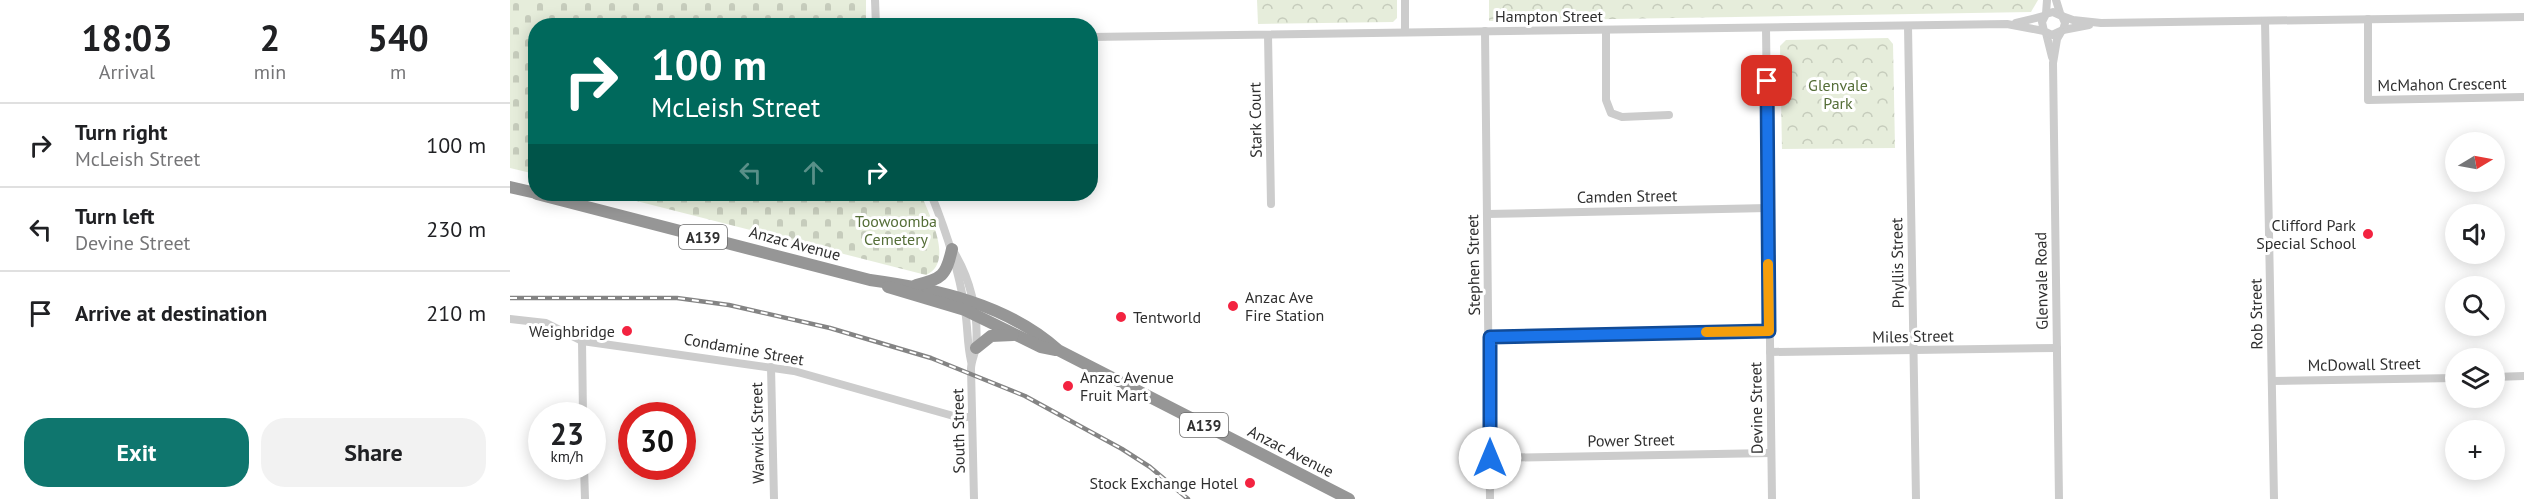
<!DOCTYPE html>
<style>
:root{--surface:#fff;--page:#f2f2f2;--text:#202124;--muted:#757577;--line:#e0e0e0;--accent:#0f766e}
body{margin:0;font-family:"PT Sans",sans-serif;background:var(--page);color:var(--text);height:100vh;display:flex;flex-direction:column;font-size:22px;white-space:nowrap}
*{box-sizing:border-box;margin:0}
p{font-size:20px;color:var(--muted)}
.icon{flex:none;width:33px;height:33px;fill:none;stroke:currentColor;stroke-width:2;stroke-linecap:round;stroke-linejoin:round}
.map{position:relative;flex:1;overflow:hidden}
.sheet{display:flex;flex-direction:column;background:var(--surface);width:510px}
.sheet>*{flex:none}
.hud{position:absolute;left:18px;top:18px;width:570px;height:183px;border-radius:24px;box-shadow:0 3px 15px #0003;background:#00695c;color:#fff;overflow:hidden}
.needle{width:39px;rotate:80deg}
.tools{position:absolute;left:1935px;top:132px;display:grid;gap:12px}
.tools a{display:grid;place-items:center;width:60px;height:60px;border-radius:50%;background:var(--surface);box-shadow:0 3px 15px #0003;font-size:30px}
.speed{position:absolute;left:18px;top:402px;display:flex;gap:12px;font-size:30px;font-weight:700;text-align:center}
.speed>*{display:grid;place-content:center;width:78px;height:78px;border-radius:50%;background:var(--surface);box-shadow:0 3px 15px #0003;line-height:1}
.speed small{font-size:15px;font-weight:400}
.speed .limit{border:9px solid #d22;background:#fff;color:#111}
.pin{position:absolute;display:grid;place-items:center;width:51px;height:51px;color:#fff;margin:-26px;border-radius:12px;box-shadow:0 3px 9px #0006}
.me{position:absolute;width:66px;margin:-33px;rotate:0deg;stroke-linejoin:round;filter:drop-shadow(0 0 4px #0008)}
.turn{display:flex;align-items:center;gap:21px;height:126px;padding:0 24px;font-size:27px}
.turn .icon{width:78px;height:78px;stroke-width:2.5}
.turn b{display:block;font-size:42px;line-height:51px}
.lanes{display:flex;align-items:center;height:57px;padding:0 24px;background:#0003;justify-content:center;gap:30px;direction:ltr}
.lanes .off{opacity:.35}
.eta{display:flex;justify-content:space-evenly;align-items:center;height:102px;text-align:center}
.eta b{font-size:36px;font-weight:600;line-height:42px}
.primary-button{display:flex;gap:12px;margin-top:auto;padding:12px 24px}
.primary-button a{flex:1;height:69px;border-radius:24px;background:var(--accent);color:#fff;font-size:24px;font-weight:600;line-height:69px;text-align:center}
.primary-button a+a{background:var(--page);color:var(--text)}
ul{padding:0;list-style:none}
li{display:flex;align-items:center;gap:18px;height:84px;padding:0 24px;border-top:2px solid var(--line)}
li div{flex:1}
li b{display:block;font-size:22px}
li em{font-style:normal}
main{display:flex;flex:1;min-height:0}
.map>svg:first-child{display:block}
.cemetery{fill:url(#cemetery-stones)}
.park{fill:url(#park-crowns)}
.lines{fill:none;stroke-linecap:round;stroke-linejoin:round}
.minor{stroke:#ccc;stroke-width:8}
.highway{stroke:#969696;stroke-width:12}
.rail-casing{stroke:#848484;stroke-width:4.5}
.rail{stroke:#fff;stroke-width:2;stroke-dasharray:7;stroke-linecap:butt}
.route-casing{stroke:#114b97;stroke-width:15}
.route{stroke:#1a73e8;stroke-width:10}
.slow{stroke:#f59e0b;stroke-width:10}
.poi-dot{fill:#f32340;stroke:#fff;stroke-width:2}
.labels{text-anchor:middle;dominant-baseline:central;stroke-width:6;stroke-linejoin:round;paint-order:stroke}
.shield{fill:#fff;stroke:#6d6d6d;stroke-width:1.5}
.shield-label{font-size:15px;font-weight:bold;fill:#2f2f2f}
.street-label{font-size:16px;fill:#2f2f2f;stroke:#fff}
.park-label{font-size:16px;fill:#556e38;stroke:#fff}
.poi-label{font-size:16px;fill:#2f2f2f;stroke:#fff;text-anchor:end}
</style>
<main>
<section class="sheet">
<div class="eta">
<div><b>18:03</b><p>Arrival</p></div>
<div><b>2</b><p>min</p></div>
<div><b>540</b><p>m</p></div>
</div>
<ul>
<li><svg class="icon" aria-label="right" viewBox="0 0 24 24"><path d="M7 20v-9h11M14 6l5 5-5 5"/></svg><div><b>Turn right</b><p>McLeish Street</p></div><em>100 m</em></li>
<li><svg class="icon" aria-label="left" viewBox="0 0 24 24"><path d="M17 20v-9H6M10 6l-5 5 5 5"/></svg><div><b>Turn left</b><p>Devine Street</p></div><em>230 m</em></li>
<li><svg class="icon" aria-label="arrive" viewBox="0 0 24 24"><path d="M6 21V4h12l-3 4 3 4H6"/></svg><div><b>Arrive at destination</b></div><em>210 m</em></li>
</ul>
<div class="primary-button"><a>Exit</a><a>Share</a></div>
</section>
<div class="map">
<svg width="2014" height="499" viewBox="0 0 2014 499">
<defs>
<pattern id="cemetery-stones" width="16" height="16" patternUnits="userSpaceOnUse" patternTransform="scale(1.5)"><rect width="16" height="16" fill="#e6eddb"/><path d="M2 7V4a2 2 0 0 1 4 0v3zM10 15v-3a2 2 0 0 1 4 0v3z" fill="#c6ccbc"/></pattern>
<pattern id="park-crowns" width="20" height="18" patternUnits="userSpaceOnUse" patternTransform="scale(1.5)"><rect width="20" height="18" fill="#e6eddb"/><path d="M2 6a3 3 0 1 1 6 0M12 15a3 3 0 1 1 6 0" fill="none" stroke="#c6ccbc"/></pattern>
</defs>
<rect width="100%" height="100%" fill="#fff"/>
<g class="cemetery">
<polygon points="0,0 356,0 356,25 26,26 25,174 0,168"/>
<path d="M99,194H411C419,215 445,262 416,275Z"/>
</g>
<g class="park">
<polygon points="747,0 887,0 887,18 883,22 748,24"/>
<polygon points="979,0 1528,0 1521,12 979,21"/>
<polygon points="1378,38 1383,44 1385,148 1272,149 1270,46 1276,40"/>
</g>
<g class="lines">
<g class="minor">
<polyline points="365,0 366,26"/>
<polyline points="895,0 895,32"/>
<polyline points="1546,0 1550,13"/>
<polyline points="1536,14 1537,0"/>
<polyline points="1552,16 1563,20 1591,23 2014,17"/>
<polyline points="1858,19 1858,100 2014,97"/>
<polyline points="1755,21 1764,499"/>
<polyline points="1506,23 1534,16"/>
<polyline points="1398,26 1406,499"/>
<polyline points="1256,28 1262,499"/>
<polyline points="1553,30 1579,25"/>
<polyline points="975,31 980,499"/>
<polyline points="1096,31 1096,100 1101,113 1112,117 1159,115"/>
<polyline points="1536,33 1542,57"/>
<polyline points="758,35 761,204"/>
<polyline points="580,37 1497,24 1534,31 1542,35 1553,30 1555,23 1552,16 1543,12 1536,14 1532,22 1534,31"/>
<path d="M421,194C436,231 449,270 455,310C458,328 457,344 461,361"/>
<polyline points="977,214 1258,208"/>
<path d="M442,249C460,277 469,313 466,347C465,354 461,361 461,369C462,412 463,456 464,499"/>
<polyline points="0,319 36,323 72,341 284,371 447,417 462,417"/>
<polyline points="980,337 1259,331"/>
<polyline points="72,341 73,416"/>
<polyline points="1260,352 1547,348"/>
<polyline points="261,367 264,499"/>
<polyline points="1984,377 2014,376"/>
<polyline points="1762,381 1946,378"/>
<polyline points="980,458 1261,453"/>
<polyline points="74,466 75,499"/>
<polyline points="1549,499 1543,63 1547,39 1551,32"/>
</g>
<g class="highway">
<polyline points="0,187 26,193"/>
<path d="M27,194L360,280C426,289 497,304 548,350L839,499"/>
<path d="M406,285C432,279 436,276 442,249"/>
<polyline points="378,287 455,310 531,347 546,350"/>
<polyline points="466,348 481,336 503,335"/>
</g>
<defs>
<polyline id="rail" points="0,298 167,298 219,305 320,328 421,358 515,396 612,449 640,467 678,499"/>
</defs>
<use href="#rail" class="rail-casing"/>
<use href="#rail" class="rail"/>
</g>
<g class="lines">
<defs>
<polyline id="route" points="980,458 980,337 1259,331 1257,81"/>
</defs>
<use href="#route" class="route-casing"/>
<use href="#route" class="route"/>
<polyline class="slow" points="1196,332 1259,331 1258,264"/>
</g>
<g class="poi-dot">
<circle cx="1858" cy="234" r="6"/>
<circle cx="723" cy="306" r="6"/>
<circle cx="611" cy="317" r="6"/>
<circle cx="117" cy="331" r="6"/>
<circle cx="558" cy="386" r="6"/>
<circle cx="740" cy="483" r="6"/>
</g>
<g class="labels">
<g class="shield">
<rect x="169" y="225" width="48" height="24" rx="4.5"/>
<rect x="670" y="413" width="48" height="24" rx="4.5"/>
</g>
<g class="shield-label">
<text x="193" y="237">A139</text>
<text x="694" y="425">A139</text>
</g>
<g class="street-label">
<text x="1039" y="16">Hampton Street</text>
<text transform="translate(1932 84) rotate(-1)">McMahon Crescent</text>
<text transform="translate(745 120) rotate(-91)">Stark Court</text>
<text transform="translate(1117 196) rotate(-1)">Camden Street</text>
<text transform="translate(285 243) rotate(15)">Anzac Avenue</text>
<text transform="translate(1387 263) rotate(-91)">Phyllis Street</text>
<text transform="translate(963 265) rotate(-91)">Stephen Street</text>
<text transform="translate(1531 281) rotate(-91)">Glenvale Road</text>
<text transform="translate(1746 314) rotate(-91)">Rob Street</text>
<text transform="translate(1403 336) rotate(-1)">Miles Street</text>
<text transform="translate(234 349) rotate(10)">Condamine Street</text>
<text transform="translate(1854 364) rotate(-1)">McDowall Street</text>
<text transform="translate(1246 408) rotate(-91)">Devine Street</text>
<text transform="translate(448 431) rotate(-91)">South Street</text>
<text transform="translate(247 433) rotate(-91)">Warwick Street</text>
<text transform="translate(1121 440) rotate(-1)">Power Street</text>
<text transform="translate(781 451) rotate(27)">Anzac Avenue</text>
</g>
<g class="park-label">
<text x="1328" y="85">Glenvale<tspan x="1328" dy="18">Park</tspan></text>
<text x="386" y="221">Toowoomba<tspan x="386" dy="18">Cemetery</tspan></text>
</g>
<g class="poi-label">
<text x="1846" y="225">Clifford Park<tspan x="1846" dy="18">Special School</tspan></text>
<text x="735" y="297" text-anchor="start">Anzac Ave<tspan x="735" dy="18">Fire Station</tspan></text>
<text x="623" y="317" text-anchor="start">Tentworld</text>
<text x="105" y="331">Weighbridge</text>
<text x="570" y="377" text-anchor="start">Anzac Avenue<tspan x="570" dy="18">Fruit Mart</tspan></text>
<text x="728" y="483">Stock Exchange Hotel</text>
</g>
</g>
</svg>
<div class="tools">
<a><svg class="needle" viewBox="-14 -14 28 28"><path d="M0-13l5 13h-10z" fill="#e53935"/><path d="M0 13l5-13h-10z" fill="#757577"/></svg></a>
<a><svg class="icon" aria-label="sound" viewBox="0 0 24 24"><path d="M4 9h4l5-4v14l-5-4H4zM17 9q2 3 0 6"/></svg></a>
<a><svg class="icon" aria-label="search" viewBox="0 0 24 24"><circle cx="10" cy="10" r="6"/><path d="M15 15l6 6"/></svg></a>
<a><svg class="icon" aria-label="layers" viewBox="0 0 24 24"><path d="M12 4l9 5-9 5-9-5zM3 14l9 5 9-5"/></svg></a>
<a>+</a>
</div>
<div class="speed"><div>23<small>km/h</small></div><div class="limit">30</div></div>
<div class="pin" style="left:1257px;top:81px;background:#d93025"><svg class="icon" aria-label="arrive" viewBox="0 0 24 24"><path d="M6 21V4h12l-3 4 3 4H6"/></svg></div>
<svg class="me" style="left:980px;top:458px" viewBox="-20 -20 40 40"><circle r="19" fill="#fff"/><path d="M0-13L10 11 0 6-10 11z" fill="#1a73e8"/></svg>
<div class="hud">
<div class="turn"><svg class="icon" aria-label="right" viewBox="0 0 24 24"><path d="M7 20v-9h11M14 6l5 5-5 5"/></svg><div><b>100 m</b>McLeish Street</div></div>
<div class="lanes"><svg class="icon off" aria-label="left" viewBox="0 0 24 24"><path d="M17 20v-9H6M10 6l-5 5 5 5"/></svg><svg class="icon off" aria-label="ahead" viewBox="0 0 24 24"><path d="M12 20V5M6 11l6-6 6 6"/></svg><svg class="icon" aria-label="right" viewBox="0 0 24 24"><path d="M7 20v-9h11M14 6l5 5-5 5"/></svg></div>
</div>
</div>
</main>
